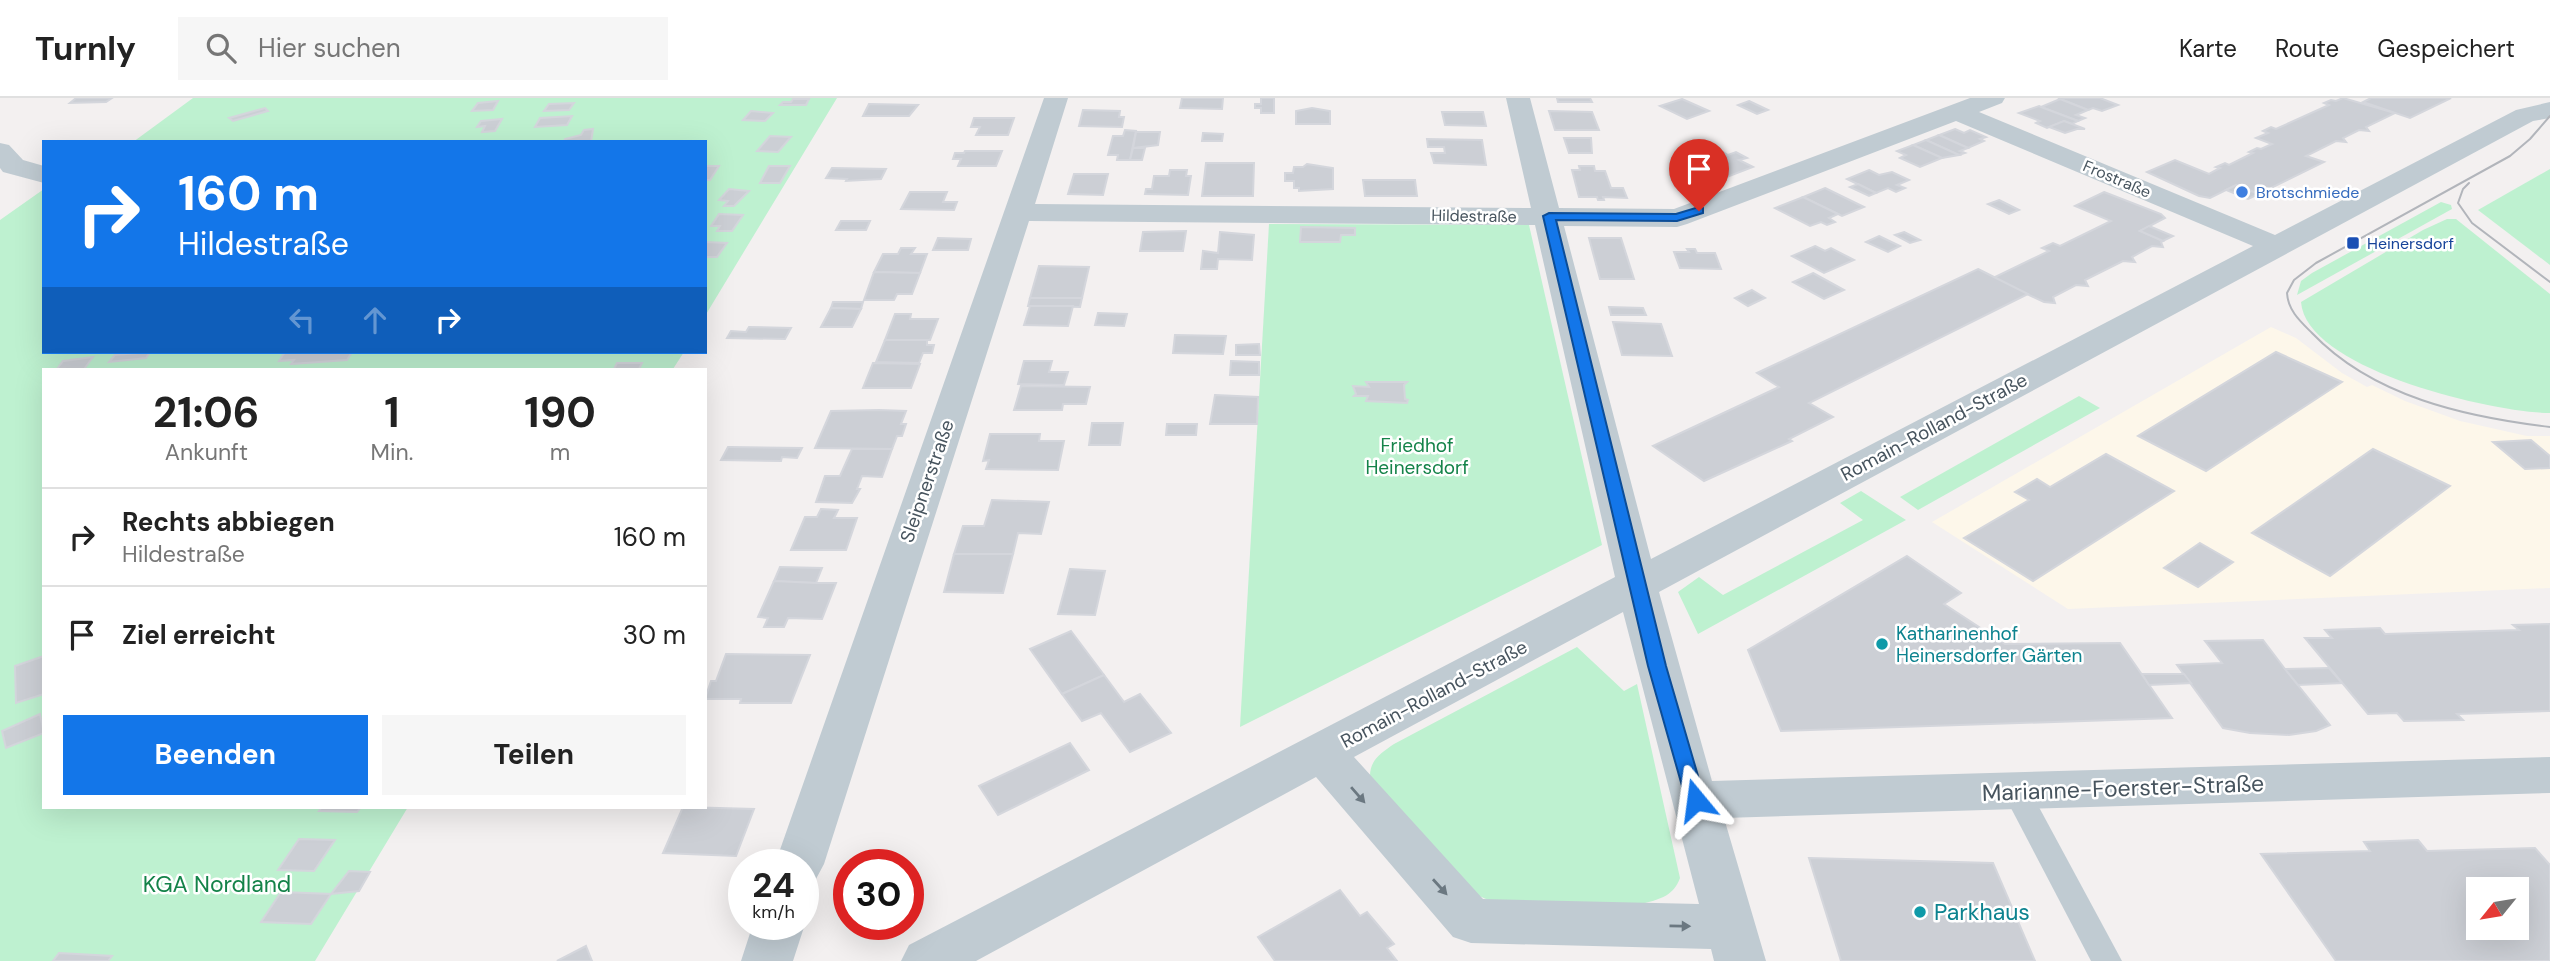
<!DOCTYPE html>
<html lang="de">
<meta charset="utf-8">
<style>
:root{--surface:#fff;--page:#f6f6f6;--text:#222;--muted:#767676;--line:#e0e0e0;--accent:#1376e9}
body{margin:0;font-family:"DM Sans",sans-serif;background:var(--page);color:var(--text);height:100vh;display:flex;flex-direction:column;font-size:26px;white-space:nowrap}
*{box-sizing:border-box;margin:0}
p{font-size:23px;color:var(--muted)}
.icon{flex:none;width:38px;height:38px;fill:none;stroke:currentColor;stroke-width:2;stroke-linecap:round;stroke-linejoin:round}
.map{position:relative;flex:1;overflow:hidden}
.panel{position:absolute;left:42px;top:270px;width:665px;height:441px;display:flex;flex-direction:column;background:var(--surface);border-radius:0px;box-shadow:0 7px 28px #0002}
.panel>*{flex:none}
.hud{position:absolute;left:42px;top:42px;width:665px;height:214px;border-radius:0px;box-shadow:0 7px 28px #0002;background:#1376e9;color:#fff;overflow:hidden}
.needle{width:46px;rotate:240deg}
.buttons{position:absolute;left:2466px;top:779px;display:grid;gap:14px}
.buttons a{display:grid;place-items:center;width:63px;height:63px;border-radius:0px;background:var(--surface);box-shadow:0 7px 28px #0002;font-size:35px}
.speed{position:absolute;left:728px;top:751px;display:flex;gap:14px;font-size:35px;font-weight:700;text-align:center}
.speed>*{display:grid;place-content:center;width:91px;height:91px;border-radius:50%;background:var(--surface);box-shadow:0 7px 28px #0002;line-height:1}
.speed small{font-size:18px;font-weight:400}
.speed .limit{border:10px solid #d22;background:#fff;color:#111}
.pin{position:absolute;display:grid;place-items:center;width:60px;height:60px;color:#fff;margin:-72px -30px;border-radius:50% 50% 50% 0;rotate:-45deg;box-shadow:0 0 7px #0007}
.pin .icon{rotate:45deg}
.me{position:absolute;width:77px;margin:-38px;rotate:344deg;stroke-linejoin:round;filter:drop-shadow(0 0 5px #0008)}
.turn{display:flex;align-items:center;gap:24px;height:147px;padding:0 21px;font-size:32px}
.turn .icon{width:91px;height:91px;stroke-width:2.5}
.turn b{display:block;font-size:49px;line-height:60px}
.lanes{display:flex;align-items:center;height:66px;padding:0 21px;background:#0003;justify-content:center;gap:35px;direction:ltr}
.lanes .off{opacity:.35}
.eta{display:flex;justify-content:space-evenly;align-items:center;height:119px;text-align:center}
.eta b{font-size:42px;font-weight:700;line-height:49px}
.button{display:flex;gap:14px;margin-top:auto;padding:14px 21px}
.button a{flex:1;height:80px;border-radius:0px;background:var(--accent);color:#fff;font-size:28px;font-weight:700;line-height:80px;text-align:center}
.button a+a{background:var(--page);color:var(--text)}
ul{padding:0;list-style:none}
li{display:flex;align-items:center;gap:21px;height:98px;padding:0 21px;border-top:2px solid var(--line)}
li div{flex:1}
li b{display:block;font-size:26px}
li em{font-style:normal}
header{display:flex;align-items:center;gap:42px;box-sizing:border-box;height:98px;padding:0 35px;background:var(--surface);border-bottom:2px solid var(--line)}
header strong{font-size:33px}
nav{display:flex;gap:38px;margin-inline-start:auto;font-size:24px}
.search{width:490px;height:63px;background:var(--page);display:flex;align-items:center;gap:18px;box-sizing:border-box;padding:0 24px;border-radius:0px;color:var(--muted);font-size:26px}
.map>svg:first-child{display:block}
.commercial{fill:#fdf7ea}
.green{fill:#bef1d0}
.building{fill:#cccfd5;stroke:#d4d6dc;stroke-width:2;fill-rule:evenodd}
.lines{fill:none;stroke-linecap:round;stroke-linejoin:round}
.lane{fill:#c0cbd2;fill-rule:evenodd}
.street{fill:#c0cbd2;fill-rule:evenodd}
.tram{stroke:#b2b5bb;stroke-width:2}
.oneway{fill:#6b7881}
.route{fill:#1376e9;stroke:#0c4d97;stroke-width:2}
.shop-dot{fill:#3f7fe0;stroke:#fff;stroke-width:2.5}
.transit-dot{fill:#1a4fb4;stroke:#fff;stroke-width:2.5}
.culture-dot{fill:#0f9aa8;stroke:#fff;stroke-width:2.5}
.labels{text-anchor:middle;dominant-baseline:central;stroke-width:5;stroke-linejoin:round;paint-order:stroke}
.far-street-label{font-size:16px;fill:#47545e;stroke:#fff}
.far-shop-label{font-size:16px;fill:#366cbe;stroke:#fff;text-anchor:start}
.far-transit-label{font-size:16px;fill:#164399;stroke:#fff;text-anchor:start}
.street-label{font-size:19px;fill:#47545e;stroke:#fff}
.park-label{font-size:19px;fill:#148349;stroke:#fff}
.culture-label{font-size:19px;fill:#0d838f;stroke:#fff;text-anchor:start}
.near-street-label{font-size:23px;fill:#47545e;stroke:#fff}
.near-park-label{font-size:23px;fill:#148349;stroke:#fff}
.near-culture-label{font-size:23px;fill:#0d838f;stroke:#fff;text-anchor:start}
</style>
<header>
<strong>Turnly</strong>
<div class="search"><svg class="icon" aria-label="search" viewBox="0 0 24 24"><circle cx="10" cy="10" r="6"/><path d="M15 15l6 6"/></svg>Hier suchen</div>
<nav><a>Karte</a><a>Route</a><a>Gespeichert</a></nav>
</header>
<div class="map">
<svg width="2550" height="863" viewBox="0 0 2550 863">
<rect width="100%" height="100%" fill="#f3f0f0"/>
<polygon class="commercial" points="2271,229 2296,240 2342,275 2367,289 2372,287 2405,303 2460,323 2527,338 2550,338 2550,490 2068,511 1932,424"/>
<g class="green">
<polygon points="193,0 837,0 705,218 705,44 133,44"/>
<polygon points="2550,71 2550,167 2478,112"/>
<polygon points="44,91 44,254 684,254 673,271 44,271 44,709 408,709 315,863 0,863 0,122"/>
<polygon points="2441,104 2451,107 2452,111 2297,197 2301,183 2312,175"/>
<path d="M2447,121H2456L2550,196V315C2495,315 2306,272 2301,204L2423,132Z"/>
<polygon points="1269,126 1529,127 1602,447 1240,629"/>
<polygon points="2079,298 2100,310 1918,412 1900,399"/>
<polygon points="1861,393 1906,422 1698,536 1678,494 1699,479 1723,497 1863,422 1840,405"/>
<path d="M1577,549L1624,593L1637,586L1680,780C1674,797 1661,801 1645,805H1495L1477,797L1370,678C1370,662 1381,655 1394,646Z"/>
</g>
<g class="building">
<polygon points="76,0 112,0 106,4 70,5"/>
<polygon points="1182,0 1223,0 1222,11 1180,10"/>
<polygon points="1261,0 1274,0 1274,15 1261,15 1261,10 1255,10 1255,6 1261,6"/>
<polygon points="1557,0 1590,0 1592,4 1558,4"/>
<polygon points="2058,0 2100,0 2118,7 2102,13 2093,10 2088,12"/>
<polygon points="2343,0 2395,15 2366,29 2369,33 2359,32 2343,40 2346,44 2336,43 2306,58 2324,64 2259,96 2236,87 2210,100 2199,98 2147,74 2175,62 2209,76 2220,70 2216,69 2225,65 2229,67 2253,55 2249,54 2257,50 2261,51 2272,46 2256,40 2268,35 2263,33 2271,29 2276,31 2329,7 2324,5 2331,2 2336,3"/>
<polygon points="2371,0 2451,0 2410,20 2363,4"/>
<polygon points="793,1 809,1 806,7 780,7 783,4 791,4"/>
<polygon points="1682,1 1709,13 1687,21 1660,8"/>
<polygon points="2060,1 2088,12 2076,17 2085,20 2078,23 2041,9"/>
<polygon points="498,3 493,12 472,13 478,5"/>
<polygon points="1749,3 1768,12 1757,16 1738,7"/>
<polygon points="574,5 569,12 544,13 549,6"/>
<polygon points="869,6 918,7 909,18 863,18"/>
<polygon points="2039,8 2041,9 2078,23 2072,26 2064,23 2047,30 2036,25 2040,23 2019,15"/>
<polygon points="265,10 268,13 233,23 229,20"/>
<polygon points="1312,10 1330,13 1330,26 1296,26 1296,13"/>
<polygon points="1083,12 1120,13 1119,19 1124,19 1122,29 1079,28"/>
<polygon points="751,13 773,15 765,23 743,22"/>
<polygon points="1549,13 1592,14 1599,32 1555,32"/>
<polygon points="1442,14 1483,14 1486,28 1445,27"/>
<polygon points="572,18 567,27 535,29 540,20"/>
<polygon points="974,20 1014,20 1008,37 976,37 980,29 971,29"/>
<polygon points="502,21 495,33 482,34 485,28 477,29 481,23"/>
<polygon points="2064,23 2072,26 2085,31 2077,31 2065,35 2049,29"/>
<polygon points="593,31 591,44 564,44 565,41 581,37 584,32"/>
<polygon points="1955,31 1964,35 1970,32 1986,39 1980,41 1984,43 1968,50 1939,37"/>
<polygon points="1125,32 1136,33 1130,62 1117,62 1118,57 1108,57 1113,38 1123,38"/>
<polygon points="1136,34 1160,34 1158,47 1133,50"/>
<polygon points="1203,35 1223,36 1222,43 1202,43"/>
<polygon points="1939,37 1968,50 1960,53 1965,55 1959,57 1926,42"/>
<polygon points="770,38 791,39 778,54 757,53"/>
<polygon points="1564,40 1591,40 1592,55 1569,55"/>
<polygon points="1427,41 1482,42 1486,67 1434,65 1431,55 1445,55 1444,49 1428,49"/>
<polygon points="1926,42 1959,57 1942,60 1913,47"/>
<polygon points="1913,47 1942,60 1920,69 1900,60 1906,57 1897,53"/>
<polygon points="1133,50 1145,50 1142,62 1130,62"/>
<polygon points="965,53 1002,53 996,68 958,68 961,61 953,61 955,55 964,55"/>
<polygon points="1723,54 1728,57 1736,54 1747,60 1739,62 1753,69 1727,79 1697,63"/>
<polygon points="1206,65 1254,65 1253,98 1202,98"/>
<polygon points="1307,66 1333,70 1333,91 1299,93 1299,90 1294,90 1294,83 1285,83 1285,75 1293,75 1294,69 1303,69"/>
<polygon points="705,68 719,68 710,82 705,82"/>
<polygon points="769,68 790,68 780,85 760,85"/>
<polygon points="1579,68 1594,68 1595,73 1605,73 1611,90 1623,90 1627,100 1603,99 1604,102 1598,102 1597,99 1579,99 1572,72 1580,72"/>
<polygon points="832,70 886,71 881,81 846,83 847,81 826,80"/>
<polygon points="1170,72 1187,72 1186,78 1191,78 1188,97 1145,96 1146,91 1152,91 1154,78 1169,78"/>
<polygon points="1869,72 1879,77 1892,74 1909,82 1897,87 1905,90 1896,94 1888,90 1876,95 1847,81"/>
<polygon points="1691,73 1713,84 1703,88 1680,76"/>
<polygon points="1074,76 1108,76 1103,97 1068,96"/>
<polygon points="1363,82 1415,82 1417,98 1365,98"/>
<polygon points="1858,86 1876,95 1869,98 1850,89"/>
<polygon points="2236,87 2259,96 2248,101 2226,92"/>
<polygon points="1825,90 1864,109 1842,118 1803,99"/>
<polygon points="729,91 749,93 734,108 724,108 728,103 719,102"/>
<polygon points="910,94 947,94 943,104 957,104 954,112 901,111"/>
<polygon points="2104,94 2161,116 2165,120 2140,133 2163,143 2161,144 2163,149 2152,148 2132,159 2135,164 2123,163 2085,182 2088,188 2076,187 2053,199 2055,205 2044,204 1993,180 2049,153 2042,150 2053,145 2060,148 2111,123 2075,108"/>
<polygon points="1803,99 1838,116 1829,120 1835,124 1827,127 1821,124 1810,128 1775,110"/>
<polygon points="1999,102 2019,112 2009,116 1988,106"/>
<polygon points="719,116 743,117 732,133 717,133 720,128 711,128"/>
<polygon points="841,123 870,123 866,132 836,132"/>
<polygon points="2149,128 2173,138 2163,143 2140,133"/>
<polygon points="1301,129 1355,130 1355,137 1341,137 1340,144 1300,144"/>
<polygon points="1186,133 1183,153 1140,153 1143,134"/>
<polygon points="1220,134 1254,137 1252,162 1218,161 1217,171 1201,171 1203,153 1218,155"/>
<polygon points="1904,134 1920,142 1910,145 1895,137"/>
<polygon points="1879,138 1900,148 1888,154 1866,144"/>
<polygon points="938,140 971,141 968,152 933,152"/>
<polygon points="1589,140 1621,140 1634,181 1600,181"/>
<polygon points="705,144 727,145 717,159 705,159"/>
<polygon points="1815,148 1825,153 1831,150 1854,162 1824,175 1792,158"/>
<polygon points="901,150 915,150 911,156 927,156 920,175 874,174 883,156 898,156"/>
<polygon points="1687,151 1695,151 1697,155 1715,155 1721,171 1680,170 1674,154 1689,154"/>
<polygon points="1039,168 1089,169 1082,200 1030,200"/>
<polygon points="1978,171 2028,196 1809,305 1833,319 1789,341 1792,343 1704,383 1653,348 1779,289 1757,275"/>
<polygon points="874,174 920,175 912,196 897,196 894,202 864,202"/>
<polygon points="1813,175 1844,192 1824,201 1793,184"/>
<polygon points="1752,192 1765,200 1748,208 1735,200"/>
<polygon points="1030,200 1082,200 1080,209 1028,208"/>
<polygon points="833,204 863,204 861,211 831,210"/>
<polygon points="1030,208 1073,208 1068,228 1024,227"/>
<polygon points="1609,209 1643,210 1646,217 1611,217"/>
<polygon points="831,210 861,211 852,229 821,229"/>
<polygon points="1098,215 1127,216 1124,228 1095,227"/>
<polygon points="895,216 911,216 910,221 938,221 930,242 885,242"/>
<polygon points="1613,224 1661,226 1672,258 1622,257"/>
<polygon points="749,229 791,230 785,241 727,240 731,233 746,234"/>
<polygon points="1175,237 1226,238 1223,256 1173,255"/>
<polygon points="885,242 927,242 927,247 934,247 932,255 923,255 919,265 876,264"/>
<polygon points="1259,246 1260,257 1236,257 1236,247"/>
<polygon points="150,254 146,260 109,264 115,257"/>
<polygon points="285,254 352,254 347,262 291,266 294,262 279,263"/>
<polygon points="2276,254 2342,284 2206,373 2138,338"/>
<polygon points="93,259 84,271 57,271 63,263"/>
<polygon points="1024,263 1052,263 1049,274 1068,274 1064,287 1018,286"/>
<polygon points="1231,263 1259,264 1259,277 1230,277"/>
<polygon points="617,265 642,265 639,271 614,271"/>
<polygon points="873,265 920,266 911,290 863,290"/>
<polygon points="1366,284 1407,284 1404,287 1405,301 1408,302 1407,305 1366,303 1368,298 1354,298 1356,296 1353,288 1369,289"/>
<polygon points="1021,288 1090,289 1086,306 1063,306 1062,312 1014,312"/>
<polygon points="1215,297 1258,299 1257,326 1210,326"/>
<polygon points="879,312 906,313 901,326 906,326 902,338 897,338 892,351 815,350 831,313"/>
<polygon points="1092,325 1123,325 1120,347 1089,347"/>
<polygon points="1167,326 1197,326 1196,337 1166,337"/>
<polygon points="990,336 1040,336 1039,343 1064,343 1058,372 986,371 989,362 983,363"/>
<polygon points="2531,342 2550,358 2550,370 2525,371 2493,344"/>
<polygon points="728,349 731,349 802,350 797,360 782,359 781,363 721,362"/>
<polygon points="852,351 892,351 882,379 862,378 857,391 860,391 852,405 816,404 825,378 840,378"/>
<polygon points="2373,351 2450,388 2330,478 2252,435"/>
<polygon points="2106,356 2174,393 2033,483 1964,440 2029,402 2015,394 2037,381 2050,389"/>
<polygon points="992,402 1049,404 1041,436 1018,435 1013,456 954,456 963,428 984,428"/>
<polygon points="821,411 838,412 834,420 857,420 846,452 791,452 805,419 817,419"/>
<polygon points="2200,445 2233,464 2198,489 2164,470"/>
<polygon points="954,456 1013,456 1003,495 944,494"/>
<polygon points="1907,458 1961,495 1944,506 2005,546 2120,545 2172,620 1781,633 1748,552"/>
<polygon points="780,469 822,470 816,485 774,483"/>
<polygon points="1070,471 1105,473 1095,517 1058,516"/>
<polygon points="774,483 816,485 836,485 822,521 788,520 784,529 764,529 768,520 758,519"/>
<polygon points="2550,526 2550,613 2457,616 2463,622 2404,623 2397,615 2368,616 2305,540 2332,540 2325,532 2380,530 2385,536 2519,532 2513,527"/>
<polygon points="1071,533 1104,577 1062,596 1030,551"/>
<polygon points="2263,542 2285,571 2330,627 2316,633 2289,637 2250,635 2223,630 2177,567 2222,565 2205,543"/>
<polygon points="726,556 810,557 791,605 740,605 741,601 705,601 711,583 716,583"/>
<polygon points="44,558 44,596 16,605 15,568"/>
<polygon points="2329,570 2342,585 2298,587 2285,571"/>
<polygon points="2142,576 2184,576 2191,585 2149,587"/>
<polygon points="1104,577 1124,604 1140,596 1171,635 1130,654 1101,615 1082,623 1062,596"/>
<polygon points="40,616 44,635 6,650 2,633"/>
<polygon points="1070,645 1089,672 998,717 979,688"/>
<polygon points="322,709 361,709 357,714 319,713"/>
<polygon points="683,709 754,711 736,758 663,755"/>
<polygon points="299,741 335,742 314,773 278,772"/>
<path d="M2418,742L2427,753L2535,750L2550,767V863H2336L2261,756L2370,753L2364,744ZM2478,791H2516V830H2478Z"/>
<polygon points="1809,760 1993,765 2035,863 1841,863"/>
<polygon points="349,773 370,774 359,793 331,796"/>
<polygon points="1340,792 1360,818 1367,814 1394,846 1387,850 1397,863 1275,863 1258,839"/>
<polygon points="281,794 331,796 311,826 261,824"/>
<polygon points="586,848 592,863 557,863"/>
<polygon points="59,855 112,858 108,863 53,863"/>
</g>
<g class="lines">
<polygon class="lane" points="2016,682 2026,685 2122,863 2091,863 2002,693 2006,685"/>
<g class="street">
<path d="M1044,0H1068L1035,106L1531,110L1506,0H1530L1559,110L1674,111L1970,0H2005L2002,5L1979,14L2275,137L2516,12L2550,4V20L2533,23L1659,494L1712,683L2550,659V695L1724,720L1766,863H1714L1711,851L1471,845L1453,839L1316,679L976,863H901L909,847L1615,479L1535,127L1029,123L824,766L816,781L803,785V766H775ZM1956,23L2253,148L1651,461L1564,128L1677,129L1687,126ZM1623,514L1699,806L1483,801L1354,659Z"/>
<polygon points="0,45 9,47 23,62 44,68 44,85 3,74 0,70"/>
<polygon points="803,823 805,826 793,863 741,863 753,826 803,826"/>
</g>
<g class="tram">
<path d="M2550,18L2530,41L2510,58L2316,165L2294,182L2287,195C2288,213 2301,224 2312,235C2373,299 2466,319 2550,329"/>
<polyline points="2469,85 2463,91 2458,105 2472,125 2550,184"/>
</g>
</g>
<defs><path id="oneway-solid" d="M-6-.8H1V-3.2L6.5 0L1 3.2V.8H-6Z" transform="scale(1.75)"/></defs>
<g class="oneway">
<use href="#oneway-solid" transform="translate(1358 697) rotate(49)"/>
<use href="#oneway-solid" transform="translate(1440 789) rotate(48)"/>
<use href="#oneway-solid" transform="translate(1680 828) rotate(1)"/>
</g>
<polygon class="route" points="1699,109 1703,110 1703,115 1677,123 1556,122 1666,568 1705,702 1702,708 1696,710 1689,708 1686,702 1648,568 1543,118 1549,115 1676,116"/>
<circle class="shop-dot" cx="2242" cy="94" r="7"/>
<rect class="transit-dot" x="2346" y="138" width="14" height="14" rx="3.5"/>
<g class="culture-dot">
<circle cx="1882" cy="546" r="7"/>
<circle cx="1920" cy="814" r="7"/>
</g>
<g class="labels">
<g class="far-street-label">
<text transform="translate(2117 81) rotate(23)">Frostraße</text>
<text transform="translate(1474 118) rotate(1)">Hildestraße</text>
</g>
<g class="far-shop-label">
<text x="2256" y="94">Brotschmiede</text>
</g>
<g class="far-transit-label">
<text x="2367" y="145">Heinersdorf</text>
</g>
<g class="street-label">
<text transform="translate(1934 329) rotate(-28)">Romain-Rolland-Straße</text>
<text transform="translate(927 383) rotate(-71)">Sleipnerstraße</text>
<text transform="translate(1434 596) rotate(-28)">Romain-Rolland-Straße</text>
</g>
<g class="park-label">
<text x="1417" y="347">Friedhof<tspan x="1417" dy="22">Heinersdorf</tspan></text>
</g>
<g class="culture-label">
<text x="1896" y="535">Katharinenhof<tspan x="1896" dy="22">Heinersdorfer Gärten</tspan></text>
</g>
<g class="near-street-label">
<text transform="translate(2123 690) rotate(-2)">Marianne-Foerster-Straße</text>
</g>
<g class="near-park-label">
<text x="217" y="786">KGA Nordland</text>
</g>
<g class="near-culture-label">
<text x="1934" y="814">Parkhaus</text>
</g>
</g>
</svg>
<div class="buttons">
<a><svg class="needle" viewBox="-14 -14 28 28"><path d="M0-13l5 13h-10z" fill="#e53935"/><path d="M0 13l5-13h-10z" fill="#767676"/></svg></a>
</div>
<div class="speed"><div>24<small>km/h</small></div><div class="limit">30</div></div>
<div class="pin" style="left:1699px;top:113px;background:#d93025"><svg class="icon" aria-label="arrive" viewBox="0 0 24 24"><path d="M6 21V4h12l-3 4 3 4H6"/></svg></div>
<svg class="me" style="left:1696px;top:702px" viewBox="-20 -20 40 40"><path d="M0-17L14 15 0 8-14 15z" fill="#1376e9" stroke="#fff" stroke-width="4"/></svg>
<div class="hud">
<div class="turn"><svg class="icon" aria-label="right" viewBox="0 0 24 24"><path d="M7 20v-9h11M14 6l5 5-5 5"/></svg><div><b>160 m</b>Hildestraße</div></div>
<div class="lanes"><svg class="icon off" aria-label="left" viewBox="0 0 24 24"><path d="M17 20v-9H6M10 6l-5 5 5 5"/></svg><svg class="icon off" aria-label="ahead" viewBox="0 0 24 24"><path d="M12 20V5M6 11l6-6 6 6"/></svg><svg class="icon" aria-label="right" viewBox="0 0 24 24"><path d="M7 20v-9h11M14 6l5 5-5 5"/></svg></div>
</div>
<section class="panel">
<div class="eta">
<div><b>21:06</b><p>Ankunft</p></div>
<div><b>1</b><p>Min.</p></div>
<div><b>190</b><p>m</p></div>
</div>
<ul>
<li><svg class="icon" aria-label="right" viewBox="0 0 24 24"><path d="M7 20v-9h11M14 6l5 5-5 5"/></svg><div><b>Rechts abbiegen</b><p>Hildestraße</p></div><em>160 m</em></li>
<li><svg class="icon" aria-label="arrive" viewBox="0 0 24 24"><path d="M6 21V4h12l-3 4 3 4H6"/></svg><div><b>Ziel erreicht</b></div><em>30 m</em></li>
</ul>
<div class="button"><a>Beenden</a><a>Teilen</a></div>
</section>
</div>
